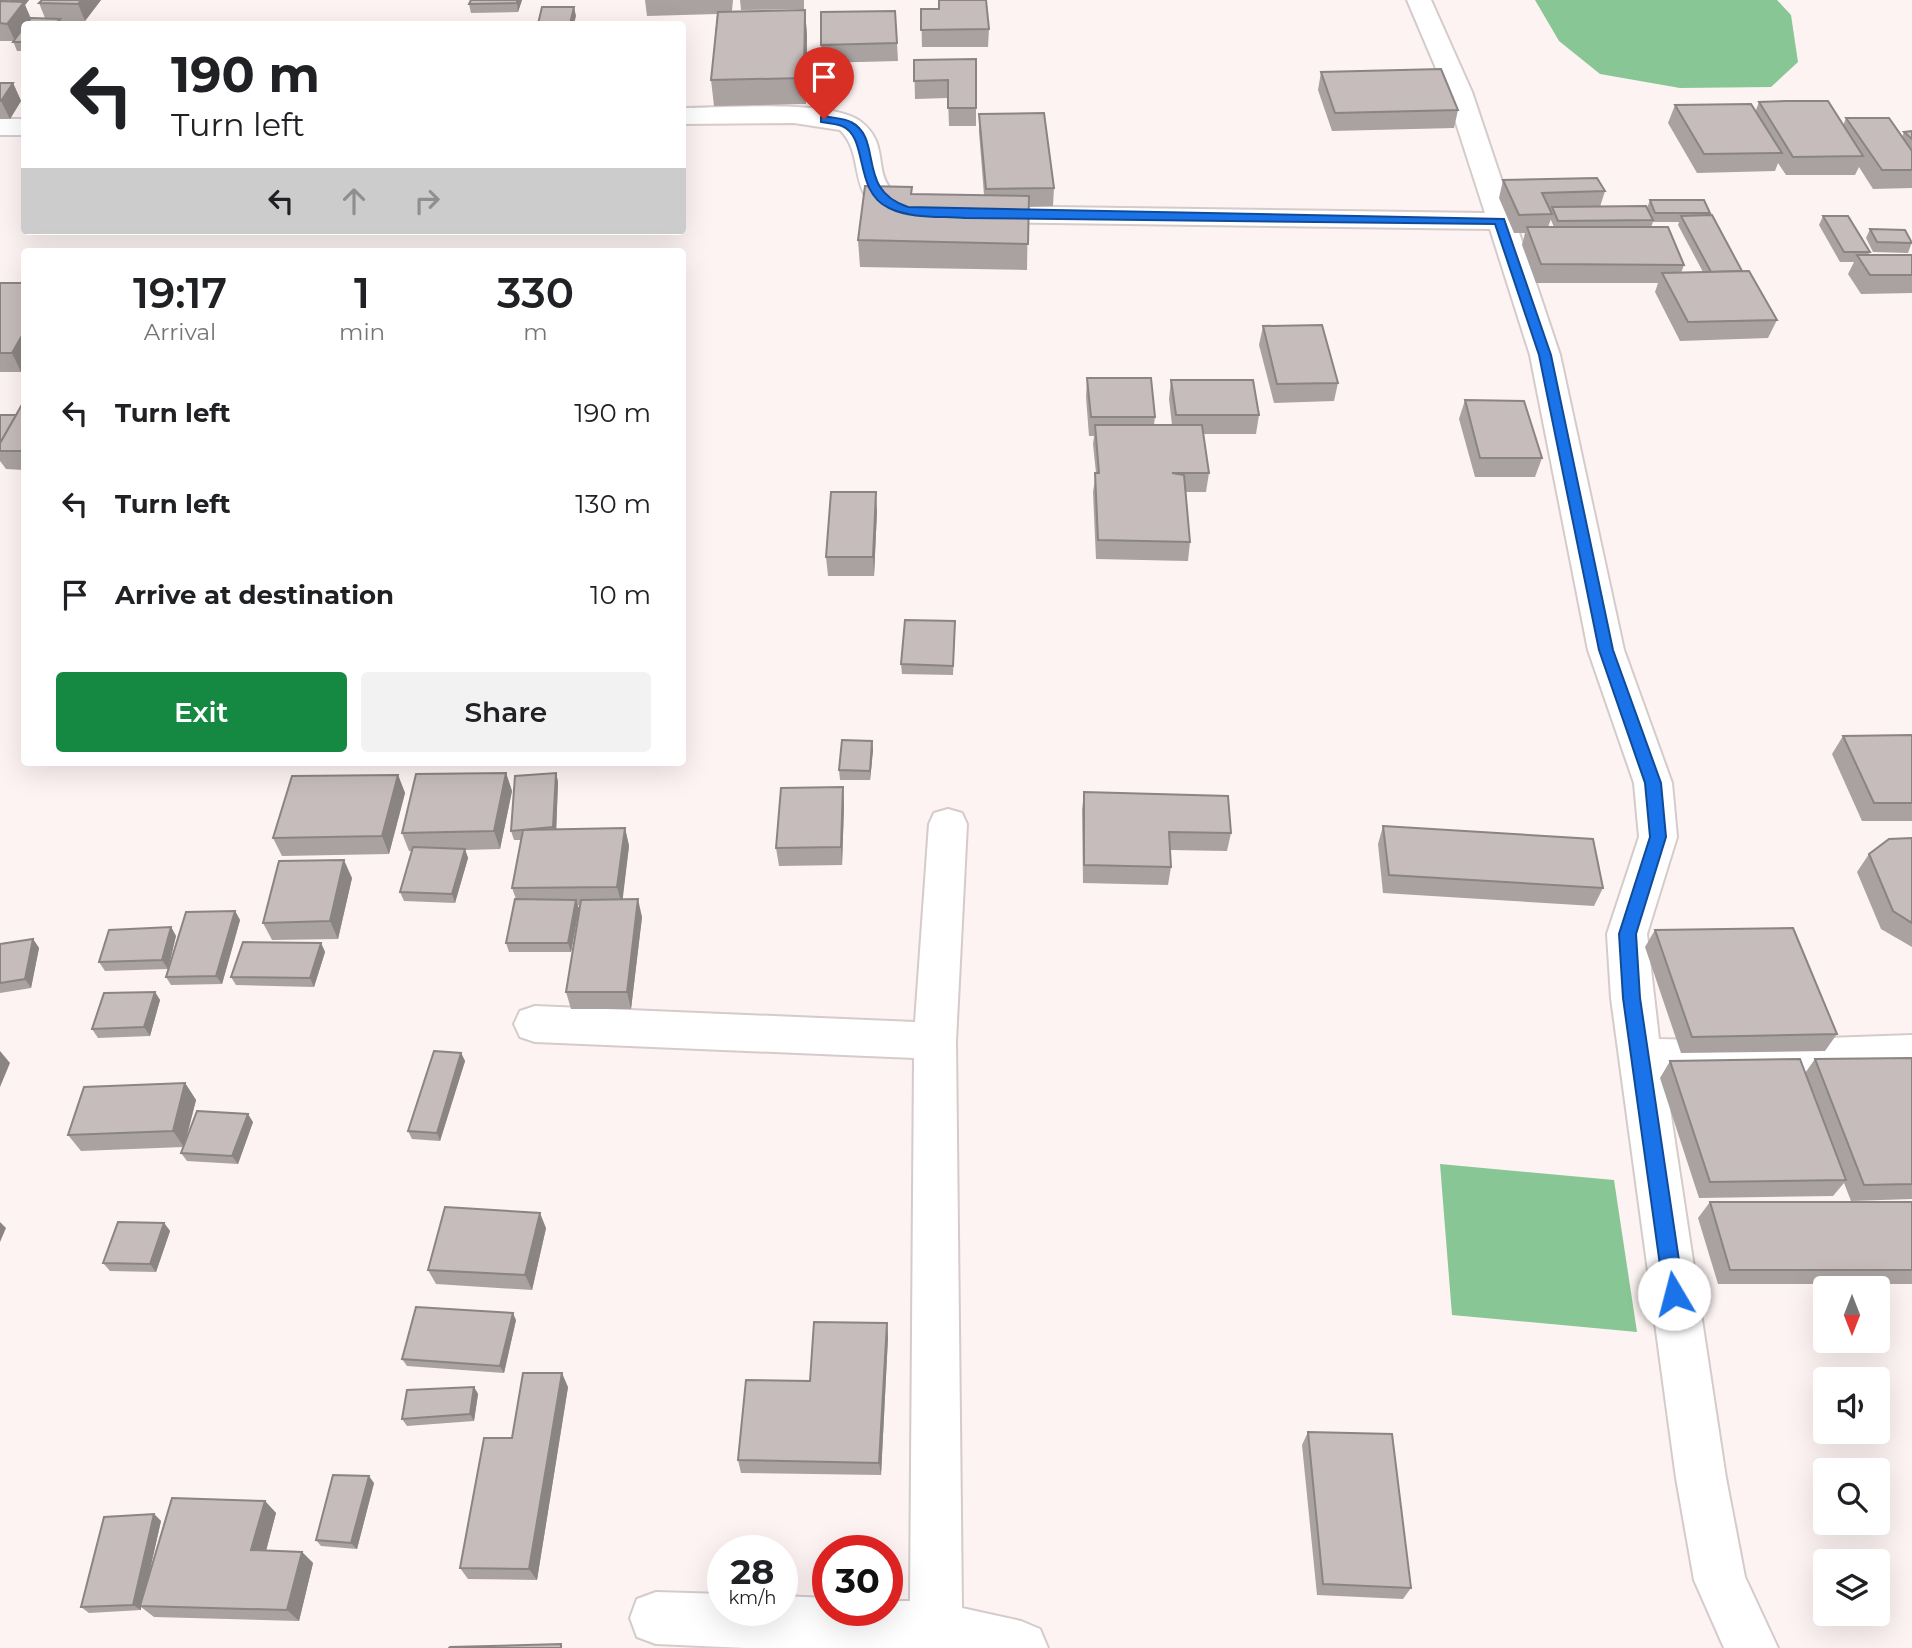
<!DOCTYPE html>
<style>
:root{--surface:#fff;--page:#f2f2f2;--text:#202124;--muted:#757577;--accent:#158942}
body{margin:0;font-family:Montserrat,sans-serif;background:var(--page);color:var(--text);height:100vh;display:flex;flex-direction:column;font-size:26px;white-space:nowrap}
*{box-sizing:border-box;margin:0}
p{font-size:23px;color:var(--muted)}
.icon{flex:none;width:38px;height:38px;fill:none;stroke:currentColor;stroke-width:2;stroke-linecap:round;stroke-linejoin:round}
.map{position:relative;flex:1;overflow:hidden}
.side{position:absolute;left:21px;top:248px;width:665px;height:518px;display:flex;flex-direction:column;background:var(--surface);border-radius:7px;box-shadow:0 7px 28px #0002}
.side>*{flex:none}
.hud{position:absolute;left:21px;top:21px;width:665px;height:214px;border-radius:7px;box-shadow:0 7px 28px #0002;background:#fff;color:var(--text);overflow:hidden}
.needle{width:46px;rotate:180deg}
.fabs{position:absolute;left:1813px;top:1276px;display:grid;gap:14px}
.fabs a{display:grid;place-items:center;width:77px;height:77px;border-radius:7px;background:var(--surface);box-shadow:0 7px 28px #0002;font-size:35px}
.speed{position:absolute;left:707px;top:1535px;display:flex;gap:14px;font-size:35px;font-weight:700;text-align:center}
.speed>*{display:grid;place-content:center;width:91px;height:91px;border-radius:50%;background:var(--surface);box-shadow:0 7px 28px #0002;line-height:1}
.speed small{font-size:18px;font-weight:400}
.speed .limit{border:10px solid #d22;background:#fff;color:#111}
.pin{position:absolute;display:grid;place-items:center;width:60px;height:60px;color:#fff;margin:-72px -30px;border-radius:50% 50% 50% 0;rotate:-45deg;box-shadow:0 0 7px #0007}
.pin .icon{rotate:45deg}
.me{position:absolute;width:77px;margin:-38px;rotate:352deg;stroke-linejoin:round;filter:drop-shadow(0 0 5px #0008)}
.turn{display:flex;align-items:center;gap:24px;height:147px;padding:0 35px;font-size:32px}
.turn .icon{width:91px;height:91px;stroke-width:2.5}
.turn b{display:block;font-size:49px;line-height:60px}
.lanes{display:flex;align-items:center;height:66px;padding:0 35px;background:#0003;justify-content:center;gap:35px;direction:ltr}
.lanes .off{opacity:.35}
.eta{display:flex;justify-content:space-evenly;align-items:center;height:119px;text-align:center}
.eta b{font-size:42px;font-weight:600;line-height:49px}
.primary-button{display:flex;gap:14px;margin-top:auto;padding:14px 35px}
.primary-button a{flex:1;height:80px;border-radius:7px;background:var(--accent);color:#fff;font-size:28px;font-weight:600;line-height:80px;text-align:center}
.primary-button a+a{background:var(--page);color:var(--text)}
ul{padding:0;list-style:none}
li{display:flex;align-items:center;gap:21px;height:91px;padding:0 35px}
li div{flex:1}
li b{display:block;font-size:26px}
li em{font-style:normal}
.map>svg:first-child{display:block}
.water{fill:#89c696}
.lines{fill:none;stroke-linecap:round;stroke-linejoin:round}
.minor-casing{stroke:#d4cbca;stroke-width:4}
.minor{fill:#fff;fill-rule:evenodd}
.wall{fill:#a9a2a1;fill-rule:evenodd}
.shaded-wall{fill:#8a8483}
.building{fill:#c5bcbb;stroke:#8a8483;stroke-width:2}
.route{fill:#1a73e8;stroke:#114b97;stroke-width:2}
</style>
<div class="map">
<svg width="1912" height="1648" viewBox="0 0 1912 1648">
<rect width="100%" height="100%" fill="#fcf3f2"/>
<g class="water">
<polygon points="1535,0 1777,0 1791,15 1798,62 1771,87 1680,88 1600,74 1559,41"/>
<polygon points="1440,1164 1614,1180 1637,1332 1452,1315"/>
</g>
<g class="lines">
<defs>
<g id="minor">
<polygon points="1407,0 1431,0 1472,92 1560,355 1624,650 1672,783 1677,837 1647,934 1659,1039 1739,1041 1912,1035 1912,1071 1739,1077 1665,1076 1726,1478 1745,1577 1778,1648 1724,1648 1694,1580 1676,1478 1611,998 1607,934 1639,837 1634,783 1588,650 1530,355 1490,229 977,222 967,220 963,214 967,208 977,206 1485,213 1446,92"/>
<path d="M682,108C722,108 830,99 860,121C899,150 858,189 923,205L927,211L923,217C913,219 906,218 896,215C843,203 868,157 840,130L794,123L682,124Z"/>
<rect x="0" y="119" width="24" height="16"/>
<polygon points="948,809 962,813 967,824 956,1041 962,1608 1021,1621 1040,1629 1048,1648 746,1648 656,1644 637,1637 630,1618 637,1599 656,1592 723,1594 723,1610 782,1610 782,1596 828,1598 828,1610 887,1610 887,1601 910,1601 914,1058 535,1042 520,1037 514,1024 520,1011 535,1006 915,1022 929,824 934,813"/>
</g>
</defs>
<use href="#minor" class="minor-casing"/>
<use href="#minor" class="minor"/>
</g>
<g class="wall">
<polygon points="0,0 29,0 25,5 31,18 45,18 39,3 101,0 85,21 61,21 62,24 24,24 24,51 17,51 13,41 0,41"/>
<polygon points="522,0 518,12 471,13 469,4"/>
<polygon points="645,0 733,0 732,11 805,10 807,36 806,104 714,106 711,80 717,14 647,16"/>
<polygon points="740,0 804,0 804,9 741,10"/>
<polygon points="921,9 989,29 988,47 922,47"/>
<polygon points="897,43 898,61 822,63 821,45"/>
<polygon points="976,59 976,126 949,126 948,98 915,99 914,60"/>
<polygon points="1321,72 1458,110 1454,128 1332,131 1318,90"/>
<polygon points="0,83 13,83 21,101 10,119 0,119"/>
<polygon points="1759,102 1843,126 1846,118 1902,137 1904,132 1912,131 1912,188 1873,189 1859,167 1855,175 1786,175 1778,163 1775,171 1697,173 1668,123 1675,105 1756,110"/>
<polygon points="979,114 1054,188 1053,206 1028,207 1027,270 860,267 858,240 912,187 912,194 984,195 979,132"/>
<path d="M1503,180L1605,191L1600,207L1647,208L1650,200L1710,213L1709,215L1742,272L1777,320L1768,338L1680,341L1655,292L1658,283H1536L1522,245L1525,233H1514L1499,198ZM1551,219V220L1554,227H1548ZM1653,222H1679L1678,225L1703,272L1681,273L1684,265L1651,227Z"/>
<polygon points="1823,216 1870,252 1868,255 1912,255 1912,293 1861,294 1848,274 1854,262 1840,262 1819,225"/>
<polygon points="1870,229 1912,242 1908,253 1873,252 1866,238"/>
<polygon points="0,283 24,283 24,367 21,372 0,372"/>
<polygon points="1263,326 1338,383 1334,401 1274,403 1259,345"/>
<polygon points="1087,378 1155,417 1154,425 1172,425 1169,399 1171,380 1259,415 1256,434 1203,434 1209,473 1206,492 1186,492 1190,542 1188,561 1096,559 1093,492 1096,473 1093,444 1094,436 1089,436 1086,397"/>
<polygon points="1465,400 1542,458 1535,477 1475,477 1459,419"/>
<polygon points="24,401 24,470 6,469 0,461 0,415 16,415"/>
<polygon points="877,511 874,576 828,576 826,557"/>
<polygon points="955,630 953,675 902,674 901,664"/>
<polygon points="1912,735 1912,821 1862,821 1832,754 1843,736"/>
<polygon points="872,741 873,750 870,780 840,780 839,770"/>
<polygon points="506,773 512,791 500,849 465,850 468,858 455,903 404,901 400,892 412,851 409,851 402,833"/>
<polygon points="556,773 558,782 556,830 625,828 629,846 622,900 642,917 631,1009 571,1009 566,992 580,905 578,905 579,909 571,952 509,952 506,943 516,899 512,888 521,840 514,840 511,831"/>
<polygon points="398,775 405,793 389,854 282,856 273,838"/>
<polygon points="843,787 844,806 842,865 779,866 776,848"/>
<polygon points="1084,792 1231,833 1227,851 1170,850 1171,867 1168,885 1083,883 1082,810"/>
<polygon points="1383,826 1603,888 1594,906 1383,893 1378,844"/>
<polygon points="1912,838 1912,947 1881,929 1857,872 1869,854"/>
<polygon points="352,878 338,939 272,940 263,923"/>
<polygon points="235,911 240,920 222,984 171,985 166,977"/>
<polygon points="171,927 176,936 168,969 105,971 99,962"/>
<polygon points="1655,930 1837,1034 1825,1051 1681,1053 1645,947"/>
<polygon points="33,939 39,948 31,988 0,993 0,983"/>
<polygon points="321,943 325,952 314,987 236,985 231,977"/>
<polygon points="155,992 160,1000 150,1036 98,1038 92,1029"/>
<polygon points="461,1053 465,1061 440,1141 412,1139 408,1131"/>
<polygon points="1912,1058 1912,1199 1851,1201 1844,1183 1833,1196 1699,1198 1660,1078 1670,1061 1805,1073 1815,1059"/>
<polygon points="185,1083 196,1100 186,1139 253,1122 238,1164 187,1161 181,1153 183,1147 81,1151 68,1135"/>
<polygon points="1710,1202 1912,1202 1912,1284 1718,1284 1698,1218"/>
<polygon points="164,1223 170,1231 156,1272 110,1271 103,1263"/>
<polygon points="546,1228 532,1290 436,1284 428,1270"/>
<polygon points="516,1320 504,1373 407,1366 402,1359"/>
<polygon points="887,1323 888,1337 881,1475 741,1473 738,1460"/>
<polygon points="474,1387 478,1394 474,1421 407,1426 402,1419"/>
<polygon points="568,1387 537,1580 468,1579 460,1568 512,1438"/>
<polygon points="1308,1432 1411,1588 1403,1599 1317,1595 1302,1445"/>
<polygon points="374,1483 357,1549 321,1546 316,1540"/>
<polygon points="265,1501 276,1513 266,1551 302,1552 313,1563 299,1621 154,1617 141,1607 141,1610 89,1613 81,1607 154,1514 161,1521 147,1581"/>
</g>
<g class="shaded-wall">
<polygon points="10,0 29,0 25,5 31,20 28,24 24,24 24,29 15,41 7,24 15,13"/>
<polygon points="81,0 101,0 85,21 78,4"/>
<polygon points="517,0 522,0 518,12 517,3"/>
<polygon points="574,7 576,16 574,24 570,24"/>
<polygon points="805,10 807,36 806,104 804,78"/>
<polygon points="60,19 62,24 55,24"/>
<polygon points="13,83 21,101 10,119 1,101"/>
<polygon points="24,332 24,367 21,372 12,353"/>
<polygon points="876,492 877,511 874,576 873,557"/>
<polygon points="872,741 873,750 870,780 870,771"/>
<polygon points="506,773 512,791 500,849 494,831"/>
<polygon points="556,773 558,782 556,837 553,827"/>
<polygon points="398,775 405,793 389,854 382,836"/>
<polygon points="843,787 844,806 842,865 841,847"/>
<polygon points="625,828 629,846 622,905 617,887"/>
<polygon points="465,849 468,858 455,903 452,894"/>
<polygon points="344,860 352,878 338,939 330,921"/>
<polygon points="638,899 642,917 631,1009 627,992"/>
<polygon points="576,900 579,909 571,952 568,943"/>
<polygon points="235,911 240,920 222,984 216,976"/>
<polygon points="171,927 176,936 168,969 162,960"/>
<polygon points="33,939 39,948 31,988 25,979"/>
<polygon points="321,943 325,952 314,987 310,978"/>
<polygon points="155,992 160,1000 150,1036 144,1027"/>
<polygon points="0,1051 10,1063 0,1087"/>
<polygon points="461,1053 465,1061 440,1141 437,1133"/>
<polygon points="185,1083 196,1100 184,1147 173,1131"/>
<polygon points="248,1114 253,1122 238,1164 232,1156"/>
<polygon points="540,1213 546,1228 532,1290 525,1275"/>
<polygon points="0,1222 6,1228 0,1242"/>
<polygon points="164,1223 170,1231 156,1272 150,1264"/>
<polygon points="513,1313 516,1320 504,1373 500,1366"/>
<polygon points="887,1323 888,1337 881,1475 879,1463"/>
<polygon points="562,1373 568,1387 537,1580 529,1569"/>
<polygon points="474,1387 478,1394 474,1421 470,1414"/>
<polygon points="369,1476 374,1483 357,1549 351,1543"/>
<polygon points="265,1501 276,1513 263,1562 251,1550"/>
<polygon points="154,1514 161,1521 142,1606 140,1606 141,1607 141,1610 133,1605"/>
<polygon points="302,1552 313,1563 299,1621 287,1610"/>
</g>
<g class="building">
<polygon points="42,0 81,0 78,4 39,3"/>
<polygon points="471,0 517,0 517,3 469,4"/>
<polygon points="939,0 986,0 989,29 921,30 921,9 939,9"/>
<polygon points="0,1 24,2 7,24 0,23"/>
<polygon points="542,7 574,7 570,24 538,24"/>
<polygon points="805,10 804,78 711,80 718,12"/>
<polygon points="895,11 897,43 821,45 821,12"/>
<polygon points="31,18 60,19 55,24 26,24"/>
<polygon points="583,23 583,24 535,24 536,24"/>
<polygon points="24,27 24,42 13,42"/>
<polygon points="976,59 976,108 948,108 948,80 914,81 914,60"/>
<polygon points="1441,69 1458,110 1335,113 1321,72"/>
<polygon points="0,83 13,83 1,101 0,101"/>
<polygon points="1786,101 1828,101 1863,156 1793,157 1759,102"/>
<polygon points="1751,104 1782,153 1704,154 1675,105"/>
<polygon points="1044,113 1054,188 986,189 979,114"/>
<polygon points="1846,118 1889,118 1912,151 1912,170 1882,170"/>
<polygon points="1912,131 1912,139 1904,132"/>
<polygon points="1597,178 1605,191 1542,193 1552,214 1519,215 1503,180"/>
<polygon points="865,186 912,187 911,194 1029,196 1028,244 858,240"/>
<polygon points="1650,200 1704,200 1710,213 1655,213"/>
<polygon points="1646,206 1653,220 1558,221 1552,207"/>
<polygon points="1712,215 1742,271 1711,272 1681,216"/>
<polygon points="1823,216 1848,216 1870,252 1844,252"/>
<polygon points="1527,227 1668,227 1684,265 1541,264"/>
<polygon points="1870,229 1905,230 1912,243 1877,242"/>
<polygon points="1857,255 1912,255 1912,275 1870,275"/>
<polygon points="1749,271 1777,320 1688,322 1662,273"/>
<polygon points="0,283 24,283 24,332 12,353 0,353"/>
<polygon points="1322,325 1338,383 1277,384 1263,326"/>
<polygon points="1087,378 1151,378 1155,417 1091,417"/>
<polygon points="1171,380 1253,380 1259,415 1176,415"/>
<polygon points="1465,400 1524,401 1542,458 1480,458"/>
<polygon points="24,401 24,451 0,451 0,443"/>
<polygon points="0,415 16,415 0,443"/>
<polygon points="1095,425 1202,425 1209,473 1172,473 1184,475 1190,542 1098,540 1095,473 1099,473"/>
<polygon points="831,492 876,492 873,557 826,557"/>
<polygon points="905,620 955,621 953,666 901,664"/>
<polygon points="1912,735 1912,803 1874,803 1843,736"/>
<polygon points="842,740 872,741 870,771 839,770"/>
<polygon points="506,773 494,831 402,833 416,774"/>
<polygon points="556,773 553,827 511,831 515,776"/>
<polygon points="398,775 382,836 273,838 292,776"/>
<polygon points="843,787 841,847 776,848 781,788"/>
<polygon points="1084,792 1228,796 1231,833 1169,832 1171,867 1084,865"/>
<polygon points="1383,826 1593,839 1603,888 1389,875"/>
<polygon points="625,828 617,887 512,888 523,830"/>
<polygon points="1912,838 1912,923 1893,911 1869,854 1889,839"/>
<polygon points="413,847 465,849 452,894 400,892"/>
<polygon points="344,860 330,921 263,923 279,861"/>
<polygon points="515,899 576,900 568,943 506,943"/>
<polygon points="638,899 627,992 566,992 581,900"/>
<polygon points="235,911 216,976 166,977 186,912"/>
<polygon points="171,927 162,960 99,962 109,930"/>
<polygon points="1793,928 1837,1034 1692,1037 1655,930"/>
<polygon points="33,939 25,979 0,983 0,944"/>
<polygon points="243,942 321,943 310,978 231,977"/>
<polygon points="155,992 144,1027 92,1029 104,993"/>
<polygon points="434,1051 461,1053 437,1133 408,1131"/>
<polygon points="1912,1058 1912,1184 1864,1185 1815,1059"/>
<polygon points="1800,1059 1846,1180 1710,1182 1670,1061"/>
<polygon points="185,1083 173,1131 68,1135 84,1087"/>
<polygon points="197,1111 248,1114 232,1156 181,1153"/>
<polygon points="1710,1202 1912,1202 1912,1270 1730,1270"/>
<polygon points="445,1207 540,1213 525,1275 428,1270"/>
<polygon points="118,1222 164,1223 150,1264 103,1263"/>
<polygon points="416,1307 513,1313 500,1366 402,1359"/>
<polygon points="814,1322 887,1323 879,1463 738,1460 746,1380 810,1381"/>
<polygon points="523,1373 562,1373 529,1569 460,1568 484,1438 512,1438"/>
<polygon points="474,1387 470,1414 402,1419 407,1390"/>
<polygon points="1308,1432 1392,1434 1411,1588 1323,1584"/>
<polygon points="333,1475 369,1476 351,1543 316,1540"/>
<polygon points="172,1498 265,1501 251,1550 302,1552 287,1610 140,1606"/>
<polygon points="154,1514 133,1605 81,1607 104,1517"/>
<polygon points="561,1644 561,1648 449,1648 450,1647"/>
</g>
<path class="route" d="M824,116C832,118 844,118 851,122C884,139 855,190 908,207L1504,219L1551,355L1613,650L1661,783L1666,837L1636,934L1640,998L1684,1294L1681,1300L1674,1303L1667,1300L1664,1294L1623,998L1619,934L1650,837L1645,783L1599,650L1539,355L1495,224L965,218C941,216 911,219 889,208C853,192 869,137 842,126C836,124 828,123 821,122V117Z"/>
</svg>
<div class="fabs">
<a><svg class="needle" viewBox="-14 -14 28 28"><path d="M0-13l5 13h-10z" fill="#e53935"/><path d="M0 13l5-13h-10z" fill="#757577"/></svg></a>
<a><svg class="icon" aria-label="sound" viewBox="0 0 24 24"><path d="M4 9h4l5-4v14l-5-4H4zM17 9q2 3 0 6"/></svg></a>
<a><svg class="icon" aria-label="search" viewBox="0 0 24 24"><circle cx="10" cy="10" r="6"/><path d="M15 15l6 6"/></svg></a>
<a><svg class="icon" aria-label="layers" viewBox="0 0 24 24"><path d="M12 4l9 5-9 5-9-5zM3 14l9 5 9-5"/></svg></a>
</div>
<div class="speed"><div>28<small>km/h</small></div><div class="limit">30</div></div>
<div class="pin" style="left:824px;top:119px;background:#d93025"><svg class="icon" aria-label="arrive" viewBox="0 0 24 24"><path d="M6 21V4h12l-3 4 3 4H6"/></svg></div>
<svg class="me" style="left:1674px;top:1294px" viewBox="-20 -20 40 40"><circle r="19" fill="#fff"/><path d="M0-13L10 11 0 6-10 11z" fill="#1a73e8"/></svg>
<div class="hud">
<div class="turn"><svg class="icon" aria-label="left" viewBox="0 0 24 24"><path d="M17 20v-9H6M10 6l-5 5 5 5"/></svg><div><b>190 m</b>Turn left</div></div>
<div class="lanes"><svg class="icon" aria-label="left" viewBox="0 0 24 24"><path d="M17 20v-9H6M10 6l-5 5 5 5"/></svg><svg class="icon off" aria-label="ahead" viewBox="0 0 24 24"><path d="M12 20V5M6 11l6-6 6 6"/></svg><svg class="icon off" aria-label="right" viewBox="0 0 24 24"><path d="M7 20v-9h11M14 6l5 5-5 5"/></svg></div>
</div>
<section class="side">
<div class="eta">
<div><b>19:17</b><p>Arrival</p></div>
<div><b>1</b><p>min</p></div>
<div><b>330</b><p>m</p></div>
</div>
<ul>
<li><svg class="icon" aria-label="left" viewBox="0 0 24 24"><path d="M17 20v-9H6M10 6l-5 5 5 5"/></svg><div><b>Turn left</b></div><em>190 m</em></li>
<li><svg class="icon" aria-label="left" viewBox="0 0 24 24"><path d="M17 20v-9H6M10 6l-5 5 5 5"/></svg><div><b>Turn left</b></div><em>130 m</em></li>
<li><svg class="icon" aria-label="arrive" viewBox="0 0 24 24"><path d="M6 21V4h12l-3 4 3 4H6"/></svg><div><b>Arrive at destination</b></div><em>10 m</em></li>
</ul>
<div class="primary-button"><a>Exit</a><a>Share</a></div>
</section>
</div>
